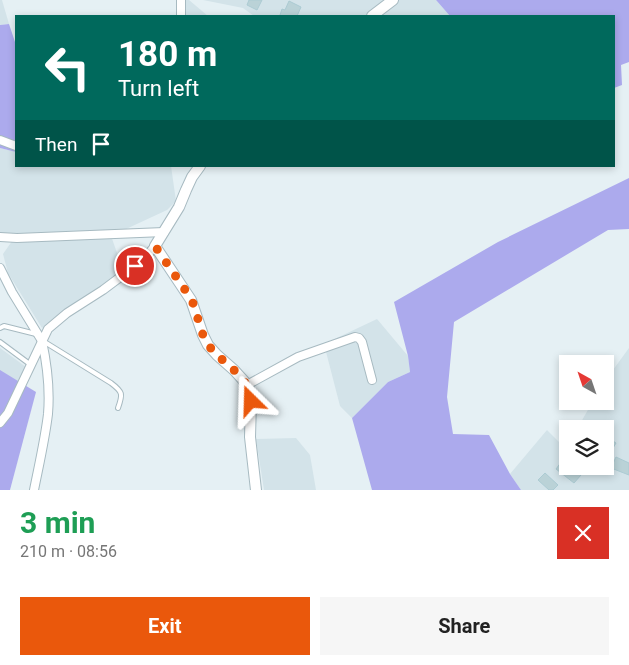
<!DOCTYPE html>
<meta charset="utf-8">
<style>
:root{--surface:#fff;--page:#f6f6f6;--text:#222;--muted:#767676;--accent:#ea580c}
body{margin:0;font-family:Roboto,sans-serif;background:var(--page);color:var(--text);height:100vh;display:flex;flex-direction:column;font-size:19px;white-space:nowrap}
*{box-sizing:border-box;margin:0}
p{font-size:16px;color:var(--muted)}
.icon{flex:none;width:28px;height:28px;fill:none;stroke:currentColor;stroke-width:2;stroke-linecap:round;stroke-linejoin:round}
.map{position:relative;height:490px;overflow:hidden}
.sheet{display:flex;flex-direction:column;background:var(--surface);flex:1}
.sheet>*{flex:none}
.top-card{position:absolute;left:15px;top:15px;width:600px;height:152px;border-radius:0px;box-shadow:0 2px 8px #0003;background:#00695c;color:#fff;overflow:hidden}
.needle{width:32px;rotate:320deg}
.buttons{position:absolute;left:559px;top:355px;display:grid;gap:10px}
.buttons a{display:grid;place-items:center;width:55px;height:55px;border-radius:0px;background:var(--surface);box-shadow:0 2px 8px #0003;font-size:25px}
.pin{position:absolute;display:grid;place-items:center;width:42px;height:42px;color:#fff;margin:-21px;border:2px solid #fff;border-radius:50%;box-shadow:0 1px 5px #0007}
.me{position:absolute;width:55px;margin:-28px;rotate:338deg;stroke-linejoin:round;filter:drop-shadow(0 0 4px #0008)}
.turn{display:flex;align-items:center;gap:18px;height:105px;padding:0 20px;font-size:22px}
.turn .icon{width:65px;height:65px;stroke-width:2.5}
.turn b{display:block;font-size:35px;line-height:42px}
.then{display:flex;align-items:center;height:48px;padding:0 20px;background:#0003;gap:10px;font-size:19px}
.round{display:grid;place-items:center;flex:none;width:52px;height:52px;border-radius:0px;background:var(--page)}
.headline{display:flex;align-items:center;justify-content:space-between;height:85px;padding:0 20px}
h1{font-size:30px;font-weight:700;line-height:38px;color:#1e9e55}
.cta{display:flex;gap:10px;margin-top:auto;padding:10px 20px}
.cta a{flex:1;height:58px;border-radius:0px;background:var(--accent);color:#fff;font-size:20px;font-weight:700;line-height:58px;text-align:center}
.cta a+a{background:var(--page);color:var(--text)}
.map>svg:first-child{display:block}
.residential{fill:#d3e3e9}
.green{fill:#acaaed}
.building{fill:#bad2d7;stroke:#accbd3}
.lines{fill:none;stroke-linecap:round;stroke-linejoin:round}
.service-casing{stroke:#a7bac1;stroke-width:6}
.minor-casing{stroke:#a7bac1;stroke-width:10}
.tertiary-casing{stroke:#a7bac1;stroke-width:12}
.service{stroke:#fff;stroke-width:4}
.minor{stroke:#fff;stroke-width:8}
.tertiary{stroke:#fff;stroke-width:10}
.route{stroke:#ea580c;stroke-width:9;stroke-dasharray:0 16.2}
</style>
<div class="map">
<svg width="629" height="490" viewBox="0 0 629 490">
<rect width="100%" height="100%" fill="#e5f0f4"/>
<g class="residential">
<polygon points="0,0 2,0 9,24 0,25"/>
<polygon points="186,0 189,0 208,16 185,16"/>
<polygon points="203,0 436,0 450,16 254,16 243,8"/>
<polygon points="0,148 16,152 16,166 171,166 176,201 167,210 124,230 109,230 123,270 42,328 8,273 3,254 17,234 0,234"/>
<polygon points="377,319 408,356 410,372 388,382 352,418 340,406 324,344"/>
<polygon points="0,348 26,367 7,412 0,407"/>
<polygon points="629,348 629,490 521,490 510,474 547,430 565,448 567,445 568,466 605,466 605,429 577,429 593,401 605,401 605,381"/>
<polygon points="296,438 310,455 316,490 264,490 256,439"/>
</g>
<g class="green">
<polygon points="436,0 629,0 629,62 621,65 622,85 614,88 614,16 450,16"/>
<polygon points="9,24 16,45 16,152 0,148 0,25"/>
<polygon points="629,178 629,229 608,230 454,322 447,397 453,434 489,435 510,474 521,490 372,490 352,418 388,382 410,372 408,356 394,302 498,242"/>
<polygon points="0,370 36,392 10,490 0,490"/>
</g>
<g class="building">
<polygon points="249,0 262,0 257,10 247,5"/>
<polygon points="289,1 301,7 297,16 282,16 280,15 282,9 285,10"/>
<polygon points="605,436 616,443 610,453 605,450"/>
<polygon points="616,457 629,463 629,475 611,468"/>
<polygon points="562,461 568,465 568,466 570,466 581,475 574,483 556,469"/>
<polygon points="545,473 558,485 553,490 549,490 538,480"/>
</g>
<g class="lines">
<defs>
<g id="service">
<polyline points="0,328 4,326 36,334"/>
<path d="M43,341L111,383C123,392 123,394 118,408"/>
<polyline points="0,342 31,365"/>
</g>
<g id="minor">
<polyline points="181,16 181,0"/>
<polyline points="0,140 16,146"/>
<polyline points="0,237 17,238 164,232"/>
<path d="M0,268L12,292L42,341C47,364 50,390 48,414C45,439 39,465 34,490"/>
<polyline points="247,385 298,357 355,337 359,338 362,342 372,380"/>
<polyline points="0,423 8,413 48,329 67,313 103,290 127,272 144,259 155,246"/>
</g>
<g id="tertiary">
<polyline points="372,16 393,0"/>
<polyline points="200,166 192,177 186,190 179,207 155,246 191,300 203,335 208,345 217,355 234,370 244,381 249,390 251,401 250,437 256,490"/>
</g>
</defs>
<use href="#service" class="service-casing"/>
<use href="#minor" class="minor-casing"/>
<use href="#tertiary" class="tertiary-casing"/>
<use href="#service" class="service"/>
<use href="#minor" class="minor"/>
<use href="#tertiary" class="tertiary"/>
</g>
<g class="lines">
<polyline class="route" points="135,266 144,259 155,246 192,300 203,335 208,345 216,354 234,370 244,381 249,390 251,401"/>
</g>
</svg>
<div class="buttons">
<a><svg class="needle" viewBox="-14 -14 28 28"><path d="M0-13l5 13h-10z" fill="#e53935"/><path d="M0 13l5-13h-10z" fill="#767676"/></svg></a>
<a><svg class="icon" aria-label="layers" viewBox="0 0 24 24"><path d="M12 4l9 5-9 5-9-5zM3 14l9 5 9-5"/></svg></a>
</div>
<div class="pin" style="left:135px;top:266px;background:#d93025"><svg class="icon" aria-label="arrive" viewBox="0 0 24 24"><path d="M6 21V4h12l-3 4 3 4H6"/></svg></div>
<svg class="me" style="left:251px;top:401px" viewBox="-20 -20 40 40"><path d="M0-17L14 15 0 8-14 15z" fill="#ea580c" stroke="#fff" stroke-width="4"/></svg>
<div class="top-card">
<div class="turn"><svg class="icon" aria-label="left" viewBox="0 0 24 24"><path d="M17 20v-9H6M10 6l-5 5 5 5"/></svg><div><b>180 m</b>Turn left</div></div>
<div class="then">Then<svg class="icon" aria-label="arrive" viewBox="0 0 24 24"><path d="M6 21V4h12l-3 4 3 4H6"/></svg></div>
</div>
</div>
<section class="sheet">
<div class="headline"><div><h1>3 min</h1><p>210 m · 08:56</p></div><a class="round" style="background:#d93025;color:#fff"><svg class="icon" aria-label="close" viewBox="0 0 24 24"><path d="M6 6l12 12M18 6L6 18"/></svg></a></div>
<div class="cta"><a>Exit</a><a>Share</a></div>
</section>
